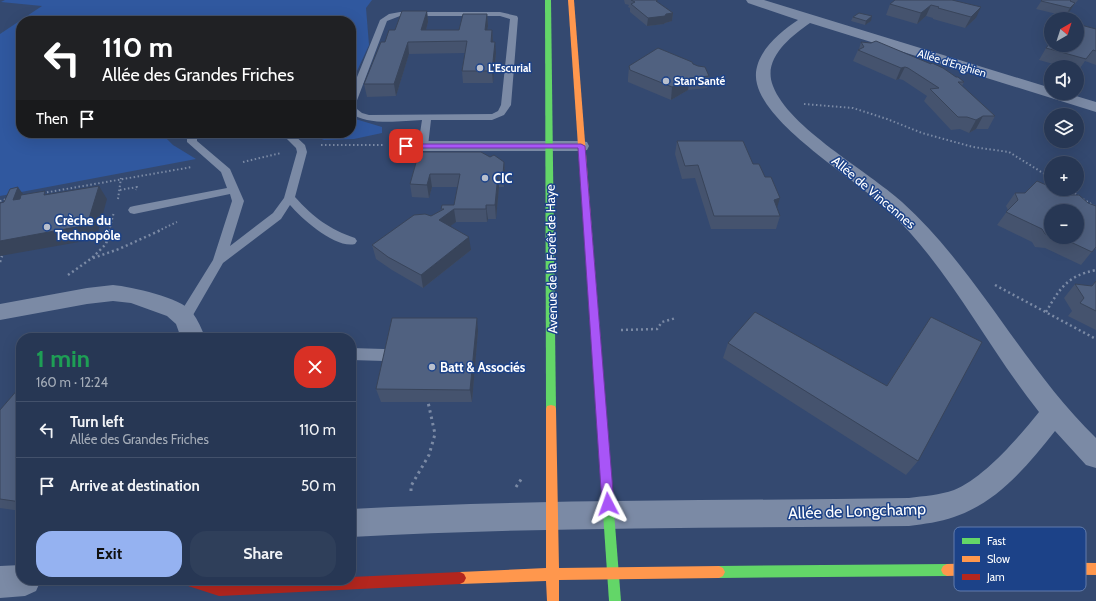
<!DOCTYPE html>
<meta charset="utf-8">
<style>
:root{--surface:#273754;--page:#2f3f5a;--text:#f1f3f6;--muted:#a4acb8;--line:#43516b;--accent:#95b2f1}
body{margin:0;font-family:Cabin,sans-serif;background:var(--page);color:var(--text);height:100vh;display:flex;flex-direction:column;font-size:15px;white-space:nowrap}
*{box-sizing:border-box;margin:0}
p{font-size:13px;color:var(--muted)}
.icon{flex:none;width:22px;height:22px;fill:none;stroke:currentColor;stroke-width:2;stroke-linecap:round;stroke-linejoin:round}
.map{position:relative;flex:1;overflow:hidden}
.drawer{position:absolute;left:16px;top:333px;width:340px;height:252px;display:flex;flex-direction:column;background:var(--surface);border-radius:16px;box-shadow:0 4px 16px #0002,0 0 0 1px var(--line)}
.drawer>*{flex:none}
.guide{position:absolute;left:16px;top:16px;width:340px;height:122px;border-radius:16px;box-shadow:0 4px 16px #0002,0 0 0 1px var(--line);background:#202124;color:#fff;overflow:hidden}
.needle{width:26px;rotate:39deg}
.controls{position:absolute;left:1044px;top:12px;display:grid;gap:8px}
.controls a{display:grid;place-items:center;width:40px;height:40px;border-radius:50%;background:var(--surface);box-shadow:0 4px 16px #0002,0 0 0 1px var(--line);font-size:20px}
.pin{position:absolute;display:grid;place-items:center;width:34px;height:34px;color:#fff;margin:-17px;border-radius:8px;box-shadow:0 2px 6px #0006}
.me{position:absolute;width:44px;margin:-22px;rotate:356deg;stroke-linejoin:round;filter:drop-shadow(0 0 3px #0008)}
.turn{display:flex;align-items:center;gap:14px;height:84px;padding:0 20px;font-size:18px}
.turn .icon{width:52px;height:52px;stroke-width:2.5}
.turn b{display:block;font-size:28px;line-height:34px}
.then{display:flex;align-items:center;height:38px;padding:0 20px;background:#0003;gap:8px;font-size:15px}
.round{display:grid;place-items:center;flex:none;width:42px;height:42px;border-radius:16px;background:var(--page)}
.head{display:flex;align-items:center;justify-content:space-between;height:68px;padding:0 20px}
h1{font-size:24px;font-weight:800;line-height:30px;color:#1e9e55}
.cta{display:flex;gap:8px;margin-top:auto;padding:8px 20px}
.cta a{flex:1;height:46px;border-radius:16px;background:var(--accent);color:#111;font-size:16px;font-weight:800;line-height:46px;text-align:center}
.cta a+a{background:var(--page);color:var(--text)}
ul{padding:0;list-style:none}
li{display:flex;align-items:center;gap:12px;height:56px;padding:0 20px;border-top:1px solid var(--line)}
li div{flex:1}
li b{display:block;font-size:15px}
li em{font-style:normal}
.map>svg:first-child{display:block}
.green{fill:#30589f}
.lines{fill:none;stroke-linecap:round;stroke-linejoin:round}
.path-far2{stroke:#7b8aa5;stroke-width:2;stroke-dasharray:1.5 2.5;stroke-linecap:butt}
.path-far1{stroke:#7b8aa5;stroke-width:2.5;stroke-dasharray:2 3;stroke-linecap:butt}
.path{stroke:#7b8aa5;stroke-width:3;stroke-dasharray:2.5 4;stroke-linecap:butt}
.lane{fill:#7b8aa5;fill-rule:evenodd}
.street{fill:#7b8aa5;fill-rule:evenodd}
.fast{fill:#63d668;fill-rule:evenodd}
.slow{fill:#ff974d;fill-rule:evenodd}
.jam{fill:#b3261e;fill-rule:evenodd}
.wall{fill:#45536e;fill-rule:evenodd}
.shaded-wall{fill:#38445a}
.building{fill:#506180;stroke:#38445a}
.route{fill:#a855f7;stroke:#6d37a1}
.poi-dot{fill:#b8bfcd;stroke:#1c4288;stroke-width:1.5}
.labels{text-anchor:middle;dominant-baseline:central;stroke-width:3;stroke-linejoin:round;paint-order:stroke}
.far-street-label{font-size:11px;fill:#fff;stroke:#1c4288}
.far-poi-label{font-size:11px;font-weight:bold;fill:#fff;stroke:#1c4288;text-anchor:start}
.poi-label{font-size:13px;font-weight:bold;fill:#fff;stroke:#1c4288;text-anchor:start}
.street-label{font-size:13px;fill:#fff;stroke:#1c4288}
.near-street-label{font-size:16px;fill:#fff;stroke:#1c4288}
.key{fill:#1c4288;stroke:#607bac;stroke-width:1}
.key-label{font-size:11px;fill:#fff}
</style>
<div class="map">
<svg width="1096" height="601" viewBox="0 0 1096 601">
<rect width="100%" height="100%" fill="#344970"/>
<g class="green">
<polygon points="5,0 372,0 366,8 369,45 351,84 351,21 21,21 21,133 161,133 173,145 196,159 0,196 0,34 42,6 1,2"/>
<polygon points="351,115 352,118 382,127 382,133 354,139 324,140 308,133 351,133"/>
</g>
<g class="lines">
<g class="path-far2">
<polyline points="804,104 853,108 887,119 922,133 973,147 1009,152 1051,178"/>
<polyline points="321,145 385,145"/>
<polyline points="243,162 281,153"/>
<polyline points="1068,189 1079,196"/>
<polyline points="120,190 137,187 136,190"/>
<polyline points="43,193 192,167"/>
<polyline points="118,199 121,178"/>
<polyline points="1083,199 1096,207"/>
<polyline points="0,201 7,199"/>
<polyline points="109,231 114,212"/>
<polyline points="158,231 177,222"/>
</g>
<g class="path-far1">
<polyline points="93,258 119,249 161,230"/>
<polyline points="0,262 2,256"/>
<polyline points="68,275 92,258 106,244 110,230"/>
<polyline points="995,285 1096,339"/>
<path d="M1046,312C1060,288 1067,276 1096,270"/>
<polyline points="621,330 657,329 662,322 676,318"/>
</g>
<g class="path">
<polyline points="516,487 522,478"/>
<polyline points="411,491 411,486 429,455 435,434 428,402"/>
</g>
<g class="lane">
<path d="M400,12H500L517,16L518,18L511,105L504,115L492,120H431L428,146L423,149L418,146L422,120C402,121 366,126 351,113V92L380,20L389,14ZM400,16H500L510,19L501,105L498,111L492,114L369,115L362,113L352,105L356,103L387,21Z"/>
<path d="M190,133H203L197,137V141L230,169L244,201L230,246L273,213L284,198L297,152L296,148L281,133H292L305,145L307,152L295,197C314,218 329,229 355,238L357,241L355,244C336,249 302,219 290,205L281,219L223,263L189,322L184,323L179,322L177,318L213,260L232,201L230,194L134,214L130,213L128,210L130,207L134,206L227,188L221,172L187,142V136Z"/>
<polygon points="351,348 384,349 389,351 391,355 389,359 384,361 351,360"/>
</g>
<g class="street">
<path d="M746,0H764L1051,88V93H1066L1096,102V112L810,23C790,37 762,59 773,86C789,128 868,171 902,202C978,271 1023,367 1096,438V468L1086,465L1055,431C1027,466 998,502 954,517C940,522 924,524 909,526C723,528 537,527 351,537V509C537,499 723,501 909,498C924,496 940,495 954,490C984,478 1019,437 1039,412C987,347 950,269 889,211C856,179 768,128 757,84C750,57 778,33 798,20L748,3Z"/>
<polygon points="406,141 581,141 587,142 589,146 587,150 581,151 406,151 400,150 398,146 400,142"/>
<path d="M113,285C132,287 180,297 192,312C198,320 202,329 205,338H181L176,324L167,316L131,303L113,301L87,304L0,320V304L87,288Z"/>
<polygon points="21,565 21,580 41,580 36,591 25,596 0,598 0,566"/>
</g>
<g class="fast">
<polygon points="545,0 551,0 556,409 555,412 551,413 547,412 546,409"/>
<polygon points="587,216 591,219 621,601 609,601 583,219"/>
<polygon points="947,564 951,566 953,570 951,574 947,576 719,578 715,576 713,572 715,568 719,566"/>
</g>
<g class="slow">
<polygon points="568,0 574,0 591,219 587,222 583,219"/>
<polygon points="551,405 555,406 556,409 559,568 719,566 723,568 725,572 723,576 719,578 559,580 559,601 547,601 546,581 460,584 456,582 454,578 456,574 460,572 546,568 546,409 547,406"/>
<polygon points="1019,562 1096,563 1096,575 1019,574 947,576 943,574 941,570 943,566 947,564"/>
</g>
<polygon class="jam" points="460,572 464,574 466,578 464,582 460,584 219,596 182,584 180,580 207,580 219,584 291,580 351,580 351,577"/>
</g>
<g class="wall">
<polygon points="624,0 657,0 657,2 673,13 672,21 665,23 664,24 647,26 630,12 630,8 628,7 629,5 625,4"/>
<polygon points="952,0 976,18 965,28 933,19 933,18 926,16 917,24 886,15 890,4"/>
<polygon points="1042,0 1078,0 1065,16 1036,9"/>
<polygon points="427,11 428,22 426,30 459,30 487,14 488,26 487,30 492,30 493,42 496,53 493,83 463,83 462,71 465,53 409,54 396,96 367,97 364,84 385,42 395,30"/>
<polygon points="853,17 871,21 865,25 851,21"/>
<polygon points="1096,29 1096,65 1085,61 1078,71 1077,71 1077,67 1064,67 1039,60 1046,48"/>
<polygon points="861,42 964,82 962,86 995,116 988,129 976,129 969,133 960,129 951,130 924,101 927,96 903,80 899,79 896,80 853,61 858,50 859,49"/>
<polygon points="693,64 709,76 707,88 688,90 671,100 628,82 628,78 629,66"/>
<polygon points="677,141 753,164 777,208 780,216 776,229 711,229 695,178 682,179 675,154"/>
<polygon points="417,150 415,159 402,159 401,154"/>
<polygon points="419,152 490,157 504,162 505,175 504,187 499,187 496,219 488,219 487,222 456,222 450,226 471,250 423,288 392,270 376,259 372,245 431,216 441,210 441,209 454,205 458,187 432,187 429,198 412,197 410,184"/>
<path d="M1015,193L1088,203L1096,206V249H1094L1081,265L1045,248L1035,247L1032,242L997,225L1008,210L1006,206ZM1051,211L1077,237H1051Z"/>
<polygon points="1096,281 1096,330 1068,316 1072,311 1064,298 1075,284 1091,286"/>
<polygon points="931,317 918,461 906,475 723,358 728,343 887,385"/>
<polygon points="478,331 472,402 381,402 376,389"/>
<polygon points="21,388 21,511 0,508 0,410"/>
</g>
<g class="shaded-wall">
<polygon points="1075,3 1070,11 1065,16 1070,8"/>
<polygon points="931,5 926,16 917,24 921,13"/>
<polygon points="981,7 976,18 965,28 971,17"/>
<polygon points="427,11 428,22 423,42 421,30"/>
<polygon points="673,13 672,21 665,23 664,24 647,26 648,18"/>
<polygon points="487,14 488,26 485,42 485,30"/>
<polygon points="872,16 871,21 865,25 866,21"/>
<polygon points="492,30 493,42 491,42"/>
<polygon points="408,42 409,54 396,96 394,84"/>
<polygon points="495,42 496,53 493,83 492,71"/>
<polygon points="905,67 899,79 896,80 901,68"/>
<polygon points="690,78 688,90 671,100 672,87"/>
<polygon points="983,116 976,129 969,133 976,120"/>
<polygon points="416,145 417,150 415,159 414,154"/>
<polygon points="504,162 505,175 504,187 503,174"/>
<polygon points="430,174 432,187 429,198 427,185"/>
<polygon points="498,174 499,187 496,219 495,205"/>
<polygon points="99,186 107,199 96,239 0,256 0,241"/>
<polygon points="18,187 28,201 13,200"/>
<polygon points="780,198 776,211 774,200"/>
<polygon points="486,205 488,219 487,222 486,209"/>
<polygon points="454,209 456,222 441,233 439,220"/>
<polygon points="469,237 471,250 423,288 421,275"/>
<polygon points="477,318 478,331 472,402 470,390"/>
</g>
<g class="building">
<polygon points="631,0 657,0 657,1 656,1 673,13 666,14 665,16 648,18 631,4 635,2"/>
<polygon points="895,0 952,0 981,7 971,17 938,8 939,7 931,5 921,13 890,4"/>
<polygon points="1042,0 1071,0 1070,1 1075,3 1070,8 1041,1"/>
<polygon points="402,11 427,11 421,30 459,30 463,14 487,14 485,30 492,30 491,42 495,42 492,71 462,71 467,41 408,42 394,84 364,84 381,42 385,42 389,30 395,30"/>
<polygon points="859,13 872,16 866,21 853,17"/>
<polygon points="1077,24 1096,29 1096,51 1093,50 1086,59 1046,48 1051,42 1051,45 1077,45"/>
<polygon points="876,41 931,64 932,63 943,68 956,77 958,77 964,82 958,82 995,116 983,116 976,120 967,117 958,117 930,89 939,88 908,68 905,67 901,68 858,50 864,47 861,42 871,43"/>
<polygon points="658,48 692,62 693,64 698,66 705,67 709,76 690,78 672,87 630,70 629,66"/>
<polygon points="677,141 743,141 753,164 759,164 765,177 771,177 780,198 774,200 780,216 714,216 698,165 685,166"/>
<polygon points="403,145 416,145 414,154 401,154"/>
<polygon points="419,152 481,152 490,157 494,155 504,162 503,174 498,174 495,205 486,205 486,209 454,209 439,220 469,237 421,275 388,257 372,245 414,215 425,214 431,216 444,209 441,209 442,205 454,205 460,174 430,174 427,185 410,184"/>
<polygon points="1037,181 1051,187 1051,189 1056,189 1070,195 1079,195 1088,203 1096,206 1096,247 1092,252 1060,237 1077,237 1077,211 1051,211 1051,234 1045,234 1042,229 1006,212 1018,200 1015,193 1025,193"/>
<polygon points="99,186 87,225 0,241 0,203 4,202 10,189 18,187 13,200 20,199 21,195 45,191 44,195"/>
<polygon points="1096,281 1096,311 1080,303 1084,298 1075,284 1092,286"/>
<polygon points="755,312 887,386 931,317 982,342 918,461 728,343"/>
<polygon points="392,318 477,318 470,390 376,389"/>
<polygon points="19,388 21,388 21,502 0,499 0,410"/>
</g>
<polygon class="route" points="404,144 581,144 585,146 614,504 612,507 608,509 604,507 602,504 578,148 406,148 404,147"/>
<g class="poi-dot">
<circle cx="480" cy="68" r="4"/>
<circle cx="666" cy="81" r="4"/>
<circle cx="485" cy="178" r="4"/>
<circle cx="47" cy="227" r="4"/>
<circle cx="432" cy="367" r="4"/>
</g>
<g class="labels">
<g class="far-street-label">
<text transform="translate(952 63) rotate(17)">Allée d'Enghien</text>
</g>
<g class="far-poi-label">
<text x="488" y="68">L'Escurial</text>
<text x="674" y="81">Stan’Santé</text>
</g>
<g class="poi-label">
<text x="493" y="178">CIC</text>
<text x="55" y="220">Crèche du<tspan x="55" dy="15">Technopôle</tspan></text>
<text x="440" y="367">Batt &amp; Associés</text>
</g>
<g class="street-label">
<text transform="translate(874 192) rotate(40)">Allée de Vincennes</text>
<text transform="translate(551 259) rotate(-91)">Avenue de la Forêt de Haye</text>
</g>
<g class="near-street-label">
<text transform="translate(857 511) rotate(-2)">Allée de Longchamp</text>
</g>
</g>
<rect x="954" y="527" width="132" height="64" rx="6" class="key"/>
<rect x="962" y="538" width="18" height="6" fill="#63d668"/>
<rect x="962" y="556" width="18" height="6" fill="#ff974d"/>
<rect x="962" y="574" width="18" height="6" fill="#b3261e"/>
<g class="key-label">
<text x="987" y="545">Fast</text>
<text x="987" y="563">Slow</text>
<text x="987" y="581">Jam</text>
</g>
</svg>
<div class="controls">
<a><svg class="needle" viewBox="-14 -14 28 28"><path d="M0-13l5 13h-10z" fill="#e53935"/><path d="M0 13l5-13h-10z" fill="#a4acb8"/></svg></a>
<a><svg class="icon" aria-label="sound" viewBox="0 0 24 24"><path d="M4 9h4l5-4v14l-5-4H4zM17 9q2 3 0 6"/></svg></a>
<a><svg class="icon" aria-label="layers" viewBox="0 0 24 24"><path d="M12 4l9 5-9 5-9-5zM3 14l9 5 9-5"/></svg></a>
<a>+</a>
<a>−</a>
</div>
<div class="pin" style="left:406px;top:146px;background:#d93025"><svg class="icon" aria-label="arrive" viewBox="0 0 24 24"><path d="M6 21V4h12l-3 4 3 4H6"/></svg></div>
<svg class="me" style="left:608px;top:504px" viewBox="-20 -20 40 40"><path d="M0-17L14 15 0 8-14 15z" fill="#a855f7" stroke="#fff" stroke-width="4"/></svg>
<div class="guide">
<div class="turn"><svg class="icon" aria-label="left" viewBox="0 0 24 24"><path d="M17 20v-9H6M10 6l-5 5 5 5"/></svg><div><b>110 m</b>Allée des Grandes Friches</div></div>
<div class="then">Then<svg class="icon" aria-label="arrive" viewBox="0 0 24 24"><path d="M6 21V4h12l-3 4 3 4H6"/></svg></div>
</div>
<section class="drawer">
<div class="head"><div><h1>1 min</h1><p>160 m · 12:24</p></div><a class="round" style="background:#d93025;color:#fff"><svg class="icon" aria-label="close" viewBox="0 0 24 24"><path d="M6 6l12 12M18 6L6 18"/></svg></a></div>
<ul>
<li><svg class="icon" aria-label="left" viewBox="0 0 24 24"><path d="M17 20v-9H6M10 6l-5 5 5 5"/></svg><div><b>Turn left</b><p>Allée des Grandes Friches</p></div><em>110 m</em></li>
<li><svg class="icon" aria-label="arrive" viewBox="0 0 24 24"><path d="M6 21V4h12l-3 4 3 4H6"/></svg><div><b>Arrive at destination</b></div><em>50 m</em></li>
</ul>
<div class="cta"><a>Exit</a><a>Share</a></div>
</section>
</div>
